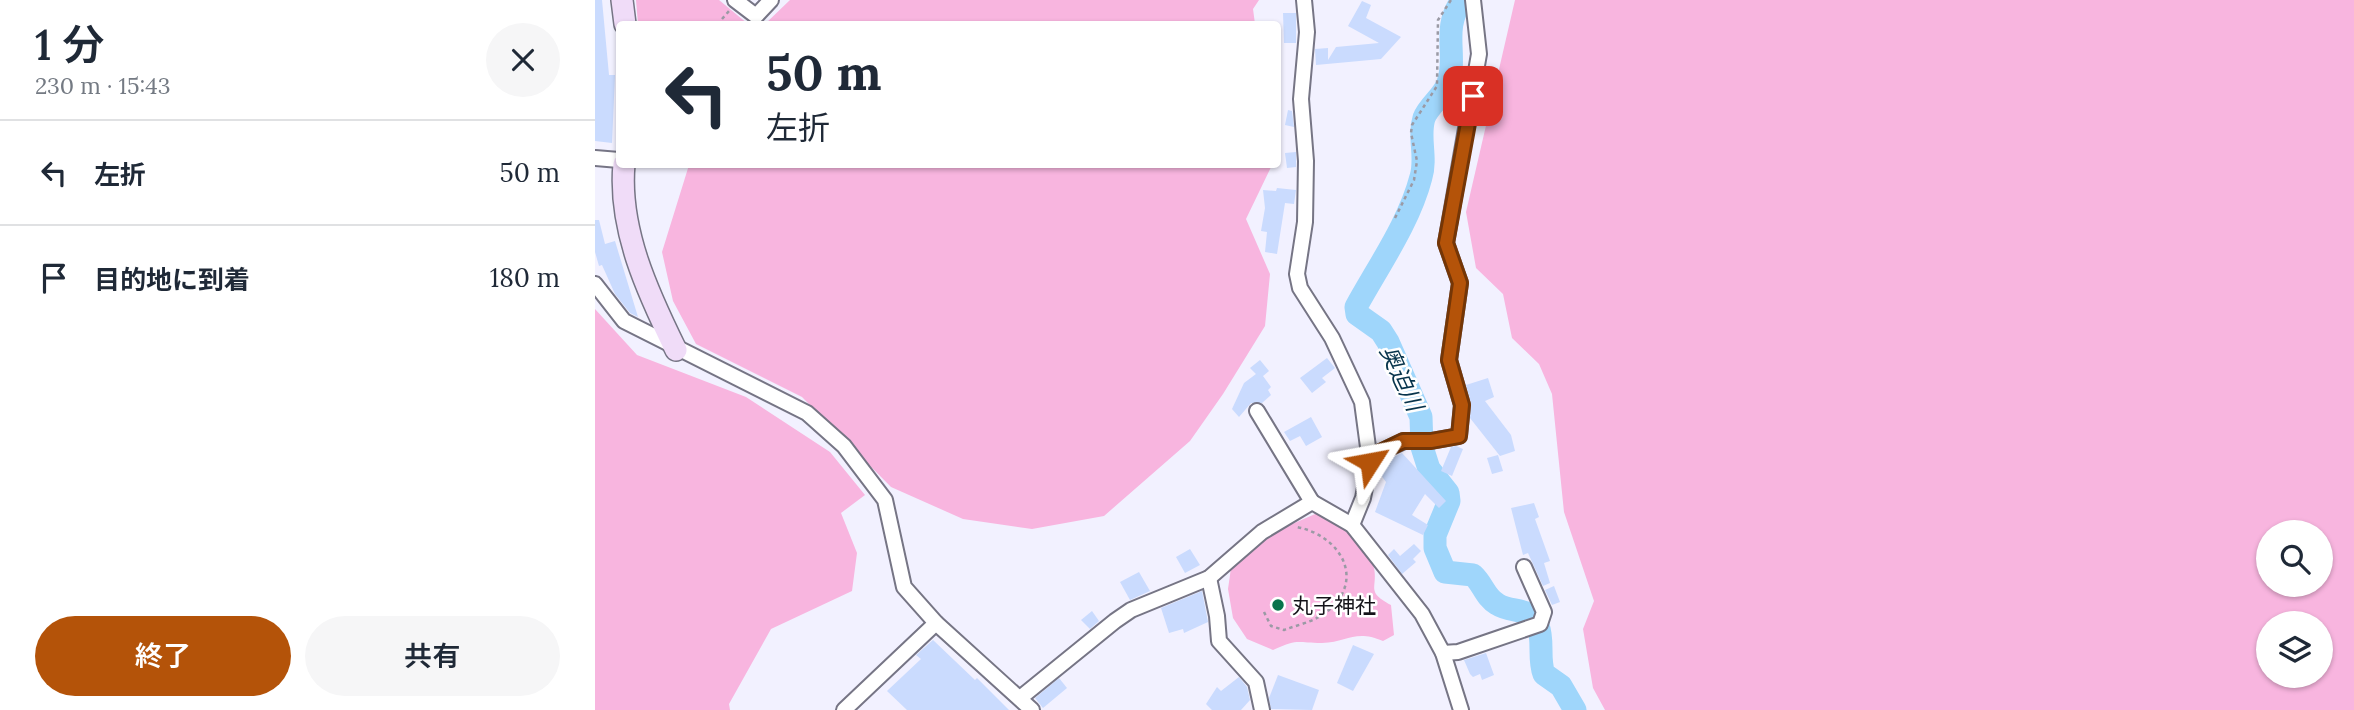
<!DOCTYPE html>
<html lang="ja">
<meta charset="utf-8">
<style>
:root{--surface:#fff;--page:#f6f6f7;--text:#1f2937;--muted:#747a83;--line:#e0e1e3;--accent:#b45309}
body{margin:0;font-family:Lora,"Noto Sans JP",serif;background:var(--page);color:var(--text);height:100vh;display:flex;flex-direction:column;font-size:26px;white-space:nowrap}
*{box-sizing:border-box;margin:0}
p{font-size:23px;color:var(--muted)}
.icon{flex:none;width:38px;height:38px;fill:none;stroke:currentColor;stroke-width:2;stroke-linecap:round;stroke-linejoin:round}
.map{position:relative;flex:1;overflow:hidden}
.drawer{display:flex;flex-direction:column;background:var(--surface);width:595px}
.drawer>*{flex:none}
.hud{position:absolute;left:21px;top:21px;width:665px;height:147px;border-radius:7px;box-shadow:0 2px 5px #0004;background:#fff;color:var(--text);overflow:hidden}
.controls{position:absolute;left:1661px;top:520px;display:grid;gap:14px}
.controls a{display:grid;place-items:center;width:77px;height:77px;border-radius:50%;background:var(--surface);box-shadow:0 2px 5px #0004;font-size:35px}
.pin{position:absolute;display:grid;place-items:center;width:60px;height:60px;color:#fff;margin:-30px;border-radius:14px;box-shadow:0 4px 10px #0006}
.me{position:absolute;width:77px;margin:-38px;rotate:56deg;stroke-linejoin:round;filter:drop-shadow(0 0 5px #0008)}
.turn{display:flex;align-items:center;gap:24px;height:147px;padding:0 35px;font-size:32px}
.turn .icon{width:91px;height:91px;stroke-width:2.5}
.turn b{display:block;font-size:49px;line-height:60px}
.round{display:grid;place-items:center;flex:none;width:74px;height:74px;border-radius:37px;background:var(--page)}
.headline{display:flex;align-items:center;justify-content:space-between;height:119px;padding:0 35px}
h1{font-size:42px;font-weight:600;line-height:52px}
.action{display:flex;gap:14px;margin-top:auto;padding:14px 35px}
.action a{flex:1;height:80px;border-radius:42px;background:var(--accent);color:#fff;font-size:28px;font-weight:600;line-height:80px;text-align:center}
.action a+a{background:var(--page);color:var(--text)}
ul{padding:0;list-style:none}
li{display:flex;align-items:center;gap:21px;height:105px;padding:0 35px;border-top:2px solid var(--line)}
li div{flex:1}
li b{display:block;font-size:26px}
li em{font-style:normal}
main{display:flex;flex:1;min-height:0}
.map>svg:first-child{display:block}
.green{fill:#f8b5df;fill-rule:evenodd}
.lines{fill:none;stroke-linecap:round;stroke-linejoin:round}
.river{stroke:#9fd6fb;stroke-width:23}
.building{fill:#cadbfe}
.street-casing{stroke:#767585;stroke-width:18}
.secondary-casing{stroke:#767585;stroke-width:24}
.path{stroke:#9b9aa5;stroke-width:2.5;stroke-dasharray:3.5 3.5;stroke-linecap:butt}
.street{stroke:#fff;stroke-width:14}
.secondary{stroke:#f0dcf8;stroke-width:21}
.route-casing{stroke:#753606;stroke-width:18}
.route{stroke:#b45309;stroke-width:12}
.poi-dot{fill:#08734b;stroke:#fff;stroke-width:2.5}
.labels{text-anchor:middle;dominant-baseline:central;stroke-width:5;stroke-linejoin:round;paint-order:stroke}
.poi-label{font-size:21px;fill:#141319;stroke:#fff;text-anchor:start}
.water-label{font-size:23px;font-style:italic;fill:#07344c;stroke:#fff}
</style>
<main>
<section class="drawer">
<div class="headline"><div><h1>1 分</h1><p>230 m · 15:43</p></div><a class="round"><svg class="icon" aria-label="close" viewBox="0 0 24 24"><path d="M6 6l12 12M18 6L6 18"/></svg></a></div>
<ul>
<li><svg class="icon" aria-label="left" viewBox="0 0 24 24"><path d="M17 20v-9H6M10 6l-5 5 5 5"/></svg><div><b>左折</b></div><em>50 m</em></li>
<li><svg class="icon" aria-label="arrive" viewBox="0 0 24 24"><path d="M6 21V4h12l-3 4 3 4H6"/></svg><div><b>目的地に到着</b></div><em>180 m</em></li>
</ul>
<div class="action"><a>終了</a><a>共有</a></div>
</section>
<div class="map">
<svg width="1759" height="710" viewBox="0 0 1759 710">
<rect width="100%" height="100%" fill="#f2f1ff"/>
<g class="green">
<polygon points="41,0 124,0 153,24 43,24"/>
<polygon points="195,0 664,0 658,9 660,24 170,24"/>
<path d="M920,0H1759V710H1010L998,688L988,629L999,601L969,512L957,394L944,364L917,338L908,294L881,268L871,212ZM1726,532V584H1673V532ZM1726,623V676H1673V623Z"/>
<polygon points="94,165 677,165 651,219 675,274 670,326 628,394 595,441 509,516 437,529 368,519 296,487 207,397 101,344 78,301 67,252"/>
<polygon points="0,309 42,355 151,397 235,452 270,495 246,513 262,553 257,591 176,629 134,704 135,710 0,710"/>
<path d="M727,511C746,518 775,546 779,568C783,588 770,591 796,605L799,635L788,641C760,629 753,642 727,643C700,643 705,638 678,650L652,639L638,618L633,589L636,568L672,535Z"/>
</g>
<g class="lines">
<path class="river" d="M867,0C846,30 863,54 853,83C848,97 834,105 829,118C823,137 832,157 826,177C814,223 784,265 761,307L762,314L786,331L793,342L826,417L827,447L834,469L853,493L854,501L840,535V548L850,572L878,575C888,584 890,597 902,604C917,614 934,605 943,626C949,640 943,659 949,674L966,686L980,710"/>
</g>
<g class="building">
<polygon points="0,0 7,0 14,75 20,75 17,143 0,141"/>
<polygon points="767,1 776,5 771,18 806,37 786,59 721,65 720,49 733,48 733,60 741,47 784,43 753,26"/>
<polygon points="688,13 701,13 701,43 689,43"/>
<polygon points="693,110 697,111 699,127 690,125"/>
<polygon points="701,152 701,167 692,168 690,153"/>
<polygon points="682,188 701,190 699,204 690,203 682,254 670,252 672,232 666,231 670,208 668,190 681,191"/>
<polygon points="0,220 4,220 10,244 20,241 43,317 35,313 20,294 7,265 4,266 0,252"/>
<polygon points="732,358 740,368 727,378 731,382 717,393 705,378"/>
<polygon points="665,360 674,371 668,376 676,387 673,390 676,395 667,403 656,403 644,417 637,409 649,383 661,374 655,368"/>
<polygon points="893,378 899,397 890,401 916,435 920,451 905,456 875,418 876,403 871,385"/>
<polygon points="716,417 727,437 711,446 705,436 695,441 689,432"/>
<polygon points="861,446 868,449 857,476 846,471 856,447"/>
<polygon points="807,453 851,501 844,508 830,494 817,515 833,525 828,535 780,512 791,482 783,471 786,463"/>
<polygon points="903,455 908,471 897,474 892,458"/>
<polygon points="939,503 944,517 940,519 955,561 949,563 955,583 948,586 933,553 928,555 916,508"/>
<polygon points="819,544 826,551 818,559 821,562 807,574 793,555 799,549 805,556"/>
<polygon points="595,549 605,565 590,573 581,557"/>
<polygon points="544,572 555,591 535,600 525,582"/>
<polygon points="959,586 965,602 957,605 950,590"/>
<polygon points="607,591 613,622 589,633 588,629 574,633 566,608"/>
<polygon points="497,611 504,621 495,629 486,620"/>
<polygon points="338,640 380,680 382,678 414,710 312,710 292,691 326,659 321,655"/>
<polygon points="758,645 779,654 758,691 742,683"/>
<polygon points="891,653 899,675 887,680 885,674 878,677 875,674 869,660"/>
<polygon points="683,675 724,690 717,710 676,709 674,698"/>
<polygon points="644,677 652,687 655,700 646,710 617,710 611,704 622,687 626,691"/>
<polygon points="464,678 472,688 448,708 440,698"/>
</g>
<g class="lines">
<defs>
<g id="street">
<polyline points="140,0 161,16 176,0"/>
<polyline points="709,0 712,32 706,99 711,161 710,222 702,274 705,288 737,338 767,402 775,462 768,498 757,525"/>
<polyline points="0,158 24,160"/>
<polyline points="0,284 29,321 212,413 249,446 290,500 309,587 341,623 437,710"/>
<polyline points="662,411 717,502"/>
<polyline points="775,457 809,441 836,441 864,436 867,405 854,360 865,283 851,243 884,54 878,0"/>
<polyline points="614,578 622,616 624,641 661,682 667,710"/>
<polyline points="848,653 863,652 945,624 949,612 929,567"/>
<polyline points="425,698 520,621 536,610 614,578 667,532 717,502 757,525 827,614 848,653 866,710"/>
<polyline points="249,710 341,623"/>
</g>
<g id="secondary">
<polyline points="27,0 30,24"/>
<path d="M29,164C23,229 53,293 81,350"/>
</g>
</defs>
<use href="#street" class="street-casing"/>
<use href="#secondary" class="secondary-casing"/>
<g class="path">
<polyline points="127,19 134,11"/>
<polyline points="800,218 819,180 822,161 816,133 817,125 842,86 843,20 856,0"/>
<path d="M669,612L676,626L689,630C702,625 718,622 730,613C772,582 747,536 702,527"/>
</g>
<use href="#street" class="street"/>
<use href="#secondary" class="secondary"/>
</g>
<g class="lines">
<defs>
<polyline id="route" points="775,462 775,457 808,441 836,441 864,436 867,405 854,360 865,283 851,243 878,96"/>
</defs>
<use href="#route" class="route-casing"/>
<use href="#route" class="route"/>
</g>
<circle class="poi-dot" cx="683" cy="605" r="7"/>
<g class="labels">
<g class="poi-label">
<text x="697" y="605">丸子神社</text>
</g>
<g class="water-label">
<text transform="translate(807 378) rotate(65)">奥迫川</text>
</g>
</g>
</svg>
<div class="controls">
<a><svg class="icon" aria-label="search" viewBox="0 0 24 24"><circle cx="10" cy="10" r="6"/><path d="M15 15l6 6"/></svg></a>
<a><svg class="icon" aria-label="layers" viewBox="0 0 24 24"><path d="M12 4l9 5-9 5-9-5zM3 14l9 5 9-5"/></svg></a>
</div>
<div class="pin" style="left:878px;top:96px;background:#d93025"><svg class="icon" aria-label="arrive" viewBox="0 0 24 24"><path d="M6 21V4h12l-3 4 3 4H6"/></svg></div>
<svg class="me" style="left:775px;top:462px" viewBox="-20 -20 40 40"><path d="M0-17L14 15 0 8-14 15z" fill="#b45309" stroke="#fff" stroke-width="4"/></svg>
<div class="hud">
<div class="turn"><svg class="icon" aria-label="left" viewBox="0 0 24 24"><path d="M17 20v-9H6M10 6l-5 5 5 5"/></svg><div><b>50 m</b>左折</div></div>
</div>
</div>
</main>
